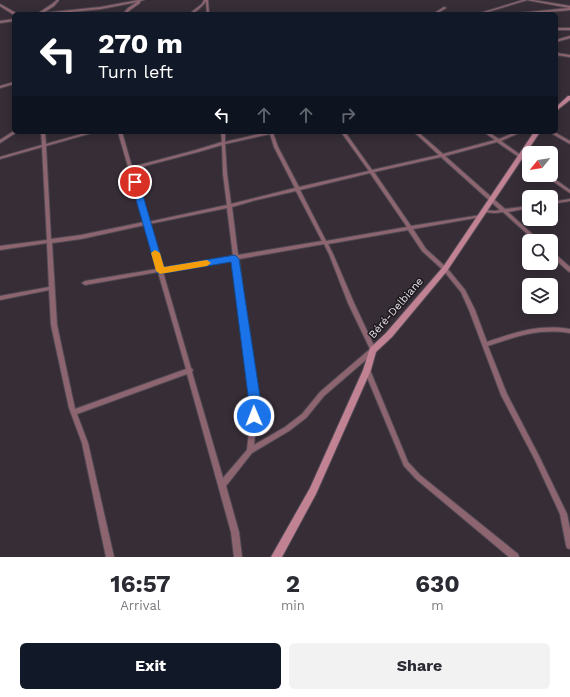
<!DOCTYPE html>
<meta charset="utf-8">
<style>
:root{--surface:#fff;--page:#f2f2f3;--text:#2b2b33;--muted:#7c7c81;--accent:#111827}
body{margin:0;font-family:"Work Sans",sans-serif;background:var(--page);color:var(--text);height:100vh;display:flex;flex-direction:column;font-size:15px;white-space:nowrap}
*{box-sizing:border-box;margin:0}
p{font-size:13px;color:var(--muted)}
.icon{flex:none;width:22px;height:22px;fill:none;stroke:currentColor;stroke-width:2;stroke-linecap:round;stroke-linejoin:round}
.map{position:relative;height:557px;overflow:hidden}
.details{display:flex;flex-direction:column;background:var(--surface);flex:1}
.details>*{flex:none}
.banner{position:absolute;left:12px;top:12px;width:546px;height:122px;border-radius:6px;box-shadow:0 2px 10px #0003;background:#111827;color:#fff;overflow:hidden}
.needle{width:26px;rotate:240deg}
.buttons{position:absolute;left:522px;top:146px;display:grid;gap:8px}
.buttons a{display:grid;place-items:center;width:36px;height:36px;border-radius:6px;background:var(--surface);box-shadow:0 2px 10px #0003;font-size:20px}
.pin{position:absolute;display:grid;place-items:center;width:34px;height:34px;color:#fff;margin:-17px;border:2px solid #fff;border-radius:50%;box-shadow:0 1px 4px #0007}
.me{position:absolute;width:44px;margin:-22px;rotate:359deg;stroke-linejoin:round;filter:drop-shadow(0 0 3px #0008)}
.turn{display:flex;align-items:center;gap:14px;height:84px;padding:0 20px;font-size:18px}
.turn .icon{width:52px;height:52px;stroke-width:2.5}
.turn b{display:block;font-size:28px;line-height:34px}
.lanes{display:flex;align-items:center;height:38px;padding:0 20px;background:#0003;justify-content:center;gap:20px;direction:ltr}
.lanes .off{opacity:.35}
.eta{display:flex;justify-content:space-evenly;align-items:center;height:68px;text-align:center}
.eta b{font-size:24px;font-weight:700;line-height:28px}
.primary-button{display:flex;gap:8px;margin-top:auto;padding:8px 20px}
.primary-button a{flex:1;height:46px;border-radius:6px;background:var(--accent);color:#fff;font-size:16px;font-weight:700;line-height:46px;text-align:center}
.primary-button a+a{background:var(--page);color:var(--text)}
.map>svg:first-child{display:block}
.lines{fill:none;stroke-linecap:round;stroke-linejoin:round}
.street-casing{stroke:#514952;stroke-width:2}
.secondary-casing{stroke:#514952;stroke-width:2}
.street{fill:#8d6570;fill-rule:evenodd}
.secondary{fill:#c18294;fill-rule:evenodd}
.route{fill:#1a73e8;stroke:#114b97}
.slow{fill:#f59e0b}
.labels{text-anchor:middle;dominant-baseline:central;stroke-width:3;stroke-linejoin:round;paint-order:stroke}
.street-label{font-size:11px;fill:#e1dce2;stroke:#1b171b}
</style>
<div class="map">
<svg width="570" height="557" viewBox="0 0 570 557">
<rect width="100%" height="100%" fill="#362d36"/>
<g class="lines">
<defs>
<g id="street">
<polygon points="57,0 59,0 54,6 43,13 101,7 139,0 144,0 140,1 140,3 130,10 126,14 123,14 128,8 137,2 101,9 50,14 40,14 40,12 52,4"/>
<path d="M204,0H208L209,14H207L206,1C203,6 194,14 189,14L202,4Z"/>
<polygon points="523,0 533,0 570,6 570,8 527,0 481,14 477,14"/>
<polygon points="0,4 16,13 16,14 14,15 0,6"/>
<polygon points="444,7 446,8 436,14 433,14"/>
<polygon points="570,8 570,10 527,14 518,14 519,13"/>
<polygon points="14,19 14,21 0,23 0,21"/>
<rect x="556" y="28" width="14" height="2"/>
<polygon points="570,36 570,38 556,42 556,40"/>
<polygon points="556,53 570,55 570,57 556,55"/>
<polygon points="14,82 14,84 0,88 0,86"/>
<polygon points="14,131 14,132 17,132 0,143 0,140"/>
<path d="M41,132H45L46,144L89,132H95L46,146L51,239L81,235L144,222L118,132H122L132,167L196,150L222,142L221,132H225V142L268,132H275L273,133L278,147L299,187L369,171L341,132H345L372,170L439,155L414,132H418L443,154L495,140L484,132H488L499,139L516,132H521L501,141L529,161V164L497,142L445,156L505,209L529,206V208L508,212L540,241H535L503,212L495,213L482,212V210H484L495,211L500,210L441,157L374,172L411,226L481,215H483V216L481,217L413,229L426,249L447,268L465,290L475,310L487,342C516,332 538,324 570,329V333C538,328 518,336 488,346L507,394L539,456L567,514L570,529V549L567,548L566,545L560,514L535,460L501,395L469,310L461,292L443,270L422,251L408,230L328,244L333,254L354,303L376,350L375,352L324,396L306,418L289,431L252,453L226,486L239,532L242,557H234L231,532L187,374L77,414L88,443L114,557H106L82,443L69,408L51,325L49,290L0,300V296L49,287L47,243L0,250V246L47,240L42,147L0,159V157L42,145ZM270,134L274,147L295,188L231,204L227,174L225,144ZM222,145L223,174L227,205L148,222L133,169L198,152ZM370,173L407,227L326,241L300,190ZM296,191L322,241L238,255L232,207L256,200ZM227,208L233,256L162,268L149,224ZM145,225L157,269L85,281L82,283L85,285L158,272L186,369L75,409L57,325L52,243L81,239ZM324,244L329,254L348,303L370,349L320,392L302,414L285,427L254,445L258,403L239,259ZM234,260L252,403L247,450L223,478L192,372L193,370L191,368L163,272Z"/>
<polygon points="549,132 554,132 570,141 570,144"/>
<polygon points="544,175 549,175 570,190 570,193"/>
<polygon points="570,199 570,201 551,204 551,202"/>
<polygon points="551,251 553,252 570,267 570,272 568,271 551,256"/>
<polygon points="365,368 369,368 370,370 408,462 420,475 518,554 519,557 509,557 416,479 404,466 364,370"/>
</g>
<g id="secondary">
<polygon points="568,96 570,96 570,100 556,111 556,107"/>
<polygon points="534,132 540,132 447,271 392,337 376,352 371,370 316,494 282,557 271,557 310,488 363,370 370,348 386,333 443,267"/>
</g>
</defs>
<use href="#street" class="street-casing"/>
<use href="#secondary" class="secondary-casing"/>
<use href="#street" class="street"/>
<use href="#secondary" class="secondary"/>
</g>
<polygon class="route" points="135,179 139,182 164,267 235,255 239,259 261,403 258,419 254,421 250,419 249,416 249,403 231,262 160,274 157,273 131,182"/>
<polygon class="slow" points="155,250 160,253 164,267 207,260 211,263 207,266 160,274 156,271 151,253"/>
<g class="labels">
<g class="street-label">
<text transform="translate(396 308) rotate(-49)">Béré-Delbiane</text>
</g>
</g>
</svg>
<div class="buttons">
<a><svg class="needle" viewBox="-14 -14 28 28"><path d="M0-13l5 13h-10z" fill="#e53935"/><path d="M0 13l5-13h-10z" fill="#7c7c81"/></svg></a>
<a><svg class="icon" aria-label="sound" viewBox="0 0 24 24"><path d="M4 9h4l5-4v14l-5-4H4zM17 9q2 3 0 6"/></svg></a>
<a><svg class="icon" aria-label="search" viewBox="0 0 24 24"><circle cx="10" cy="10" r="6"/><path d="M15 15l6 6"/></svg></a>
<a><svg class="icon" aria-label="layers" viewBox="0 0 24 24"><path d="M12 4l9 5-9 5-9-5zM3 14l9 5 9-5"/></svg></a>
</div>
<div class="pin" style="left:135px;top:182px;background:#d93025"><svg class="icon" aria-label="arrive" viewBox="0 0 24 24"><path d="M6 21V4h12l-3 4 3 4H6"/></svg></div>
<svg class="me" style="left:254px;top:416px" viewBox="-20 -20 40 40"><circle r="17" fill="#1a73e8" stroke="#fff" stroke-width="3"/><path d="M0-11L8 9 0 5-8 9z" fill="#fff"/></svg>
<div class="banner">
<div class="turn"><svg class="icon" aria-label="left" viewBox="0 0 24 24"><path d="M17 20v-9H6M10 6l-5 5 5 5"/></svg><div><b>270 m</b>Turn left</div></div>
<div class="lanes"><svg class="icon" aria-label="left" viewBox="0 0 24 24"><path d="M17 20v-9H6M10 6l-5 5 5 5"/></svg><svg class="icon off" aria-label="ahead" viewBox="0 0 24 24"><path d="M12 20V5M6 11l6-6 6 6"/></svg><svg class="icon off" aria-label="ahead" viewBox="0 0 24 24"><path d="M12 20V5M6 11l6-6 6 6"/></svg><svg class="icon off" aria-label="right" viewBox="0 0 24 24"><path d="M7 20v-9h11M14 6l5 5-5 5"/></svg></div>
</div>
</div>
<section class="details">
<div class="eta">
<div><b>16:57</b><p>Arrival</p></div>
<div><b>2</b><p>min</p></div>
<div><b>630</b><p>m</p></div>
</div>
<div class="primary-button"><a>Exit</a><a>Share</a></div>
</section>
